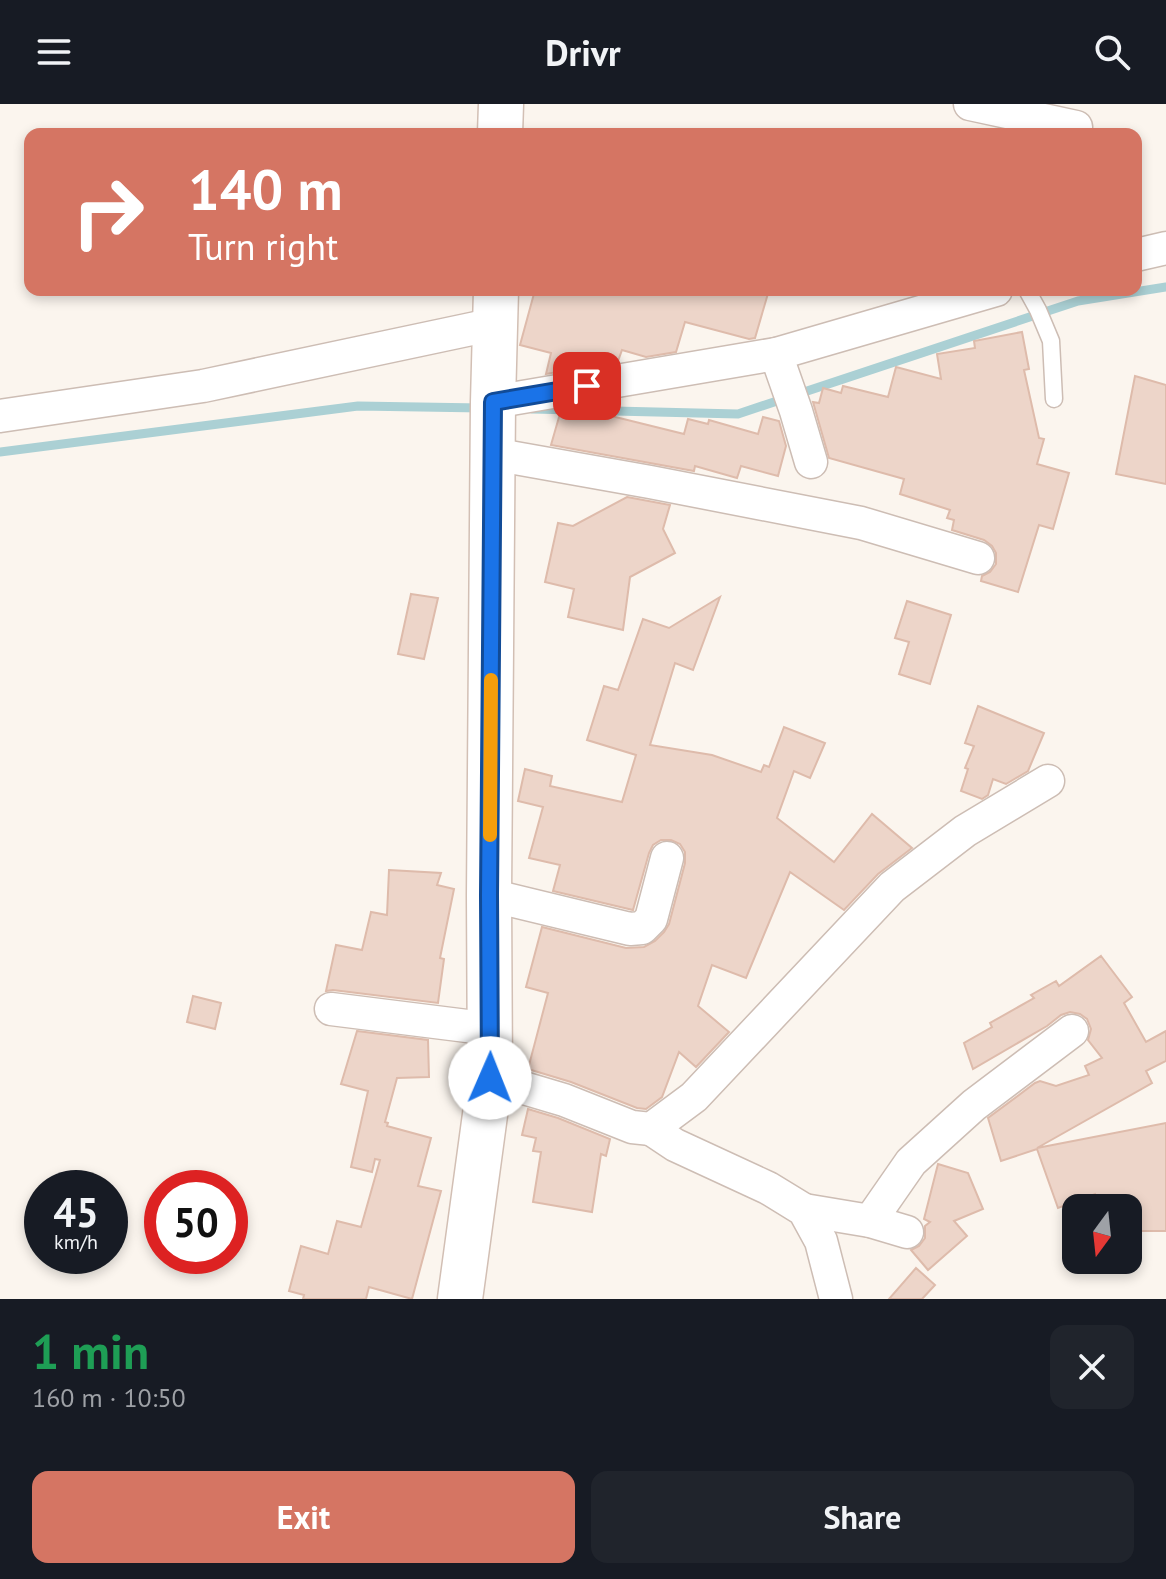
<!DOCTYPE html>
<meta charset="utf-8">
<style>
:root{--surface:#171b24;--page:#20242c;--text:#f1f3f6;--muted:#9ea1a6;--accent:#d57563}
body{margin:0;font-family:"PT Sans",sans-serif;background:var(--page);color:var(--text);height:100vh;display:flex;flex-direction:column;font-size:30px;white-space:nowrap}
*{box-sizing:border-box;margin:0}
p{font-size:26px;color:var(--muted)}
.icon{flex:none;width:44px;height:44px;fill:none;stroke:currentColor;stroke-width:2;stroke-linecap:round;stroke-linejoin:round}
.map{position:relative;height:1195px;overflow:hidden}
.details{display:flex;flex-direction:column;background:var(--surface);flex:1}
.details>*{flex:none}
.hud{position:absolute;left:24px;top:24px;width:1118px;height:168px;border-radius:16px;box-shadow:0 4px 12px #0003;background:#d57563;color:#fff;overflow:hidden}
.needle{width:52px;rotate:195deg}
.fabs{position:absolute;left:1062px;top:1090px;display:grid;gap:16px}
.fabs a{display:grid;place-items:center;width:80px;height:80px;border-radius:16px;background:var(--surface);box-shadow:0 4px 12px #0003;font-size:40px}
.speed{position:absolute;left:24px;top:1066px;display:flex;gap:16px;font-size:40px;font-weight:700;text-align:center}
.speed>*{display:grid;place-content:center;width:104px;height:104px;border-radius:50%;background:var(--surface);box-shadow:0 4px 12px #0003;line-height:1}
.speed small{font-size:20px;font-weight:400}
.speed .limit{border:12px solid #d22;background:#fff;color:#111}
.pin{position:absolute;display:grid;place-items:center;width:68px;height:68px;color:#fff;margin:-34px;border-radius:16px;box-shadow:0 4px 12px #0006}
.me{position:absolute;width:88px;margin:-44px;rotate:1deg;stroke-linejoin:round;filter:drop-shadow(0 0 6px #0008)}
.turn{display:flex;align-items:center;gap:28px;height:168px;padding:0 32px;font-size:36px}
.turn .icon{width:104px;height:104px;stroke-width:2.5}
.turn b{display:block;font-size:56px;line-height:68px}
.round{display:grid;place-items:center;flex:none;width:84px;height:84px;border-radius:16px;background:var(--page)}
.head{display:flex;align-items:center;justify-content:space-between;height:136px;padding:0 32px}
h1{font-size:48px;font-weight:700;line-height:60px;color:#1e9e55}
.action{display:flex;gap:16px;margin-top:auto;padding:16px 32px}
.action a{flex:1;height:92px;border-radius:16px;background:var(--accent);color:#fff;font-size:32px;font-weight:700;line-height:92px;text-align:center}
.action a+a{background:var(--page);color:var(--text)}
header{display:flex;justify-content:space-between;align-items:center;height:104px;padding:0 32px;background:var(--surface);font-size:36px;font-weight:700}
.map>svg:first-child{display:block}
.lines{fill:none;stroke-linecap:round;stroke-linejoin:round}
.stream{stroke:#abd0d4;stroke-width:9}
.building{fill:#edd5c9;stroke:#debbab;stroke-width:2}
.service-casing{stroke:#cdbdb4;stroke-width:19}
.minor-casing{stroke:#cdbdb4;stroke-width:35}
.secondary-casing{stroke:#d2bfb4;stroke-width:47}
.service{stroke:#fff;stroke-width:16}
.minor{stroke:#fff;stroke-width:32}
.secondary{stroke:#fff;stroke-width:44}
.route-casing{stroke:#114b97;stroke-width:20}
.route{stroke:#1a73e8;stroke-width:14}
.slow{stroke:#f59e0b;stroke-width:14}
</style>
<header><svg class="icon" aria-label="menu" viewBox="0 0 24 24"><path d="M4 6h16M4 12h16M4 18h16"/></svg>Drivr<svg class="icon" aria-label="search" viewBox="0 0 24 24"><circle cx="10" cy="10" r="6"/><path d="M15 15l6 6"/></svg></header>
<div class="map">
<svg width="1166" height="1195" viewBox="0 0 1166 1195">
<rect width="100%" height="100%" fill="#fbf5ee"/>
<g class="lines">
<g class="stream">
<polyline points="532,305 738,310 1078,197 1166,183"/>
<polyline points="0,348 358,302 482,304"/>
</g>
</g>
<g class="building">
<polygon points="535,186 769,186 755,234 749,235 685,218 676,248 646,253 622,246 618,257 607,259 578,251 574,265 546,270 551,249 520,241"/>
<polygon points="1022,228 1029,265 1024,266 1039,334 1044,335 1037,360 1069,369 1053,425 1039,421 1018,488 981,477 982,472 990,468 996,460 996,449 992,442 984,436 952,426 954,416 947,414 950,406 900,390 904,375 829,354 813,298 819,299 823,284 841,289 843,282 888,293 896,263 941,275 937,250 975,244 974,237"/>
<polygon points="1135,272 1166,281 1166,380 1116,370"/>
<polygon points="575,303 684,330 688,315 708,320 709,316 758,330 763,313 779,317 786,342 778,372 741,362 737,374 695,362 694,367 551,341 561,306"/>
<polygon points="627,393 670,401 663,425 675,449 630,473 623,526 568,513 574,485 545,478 558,419 573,422"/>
<polygon points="411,490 438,494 424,555 398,550"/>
<polygon points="720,493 693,566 675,559 650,641 712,651 761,668 764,661 769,663 784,623 825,639 810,674 794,667 777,714 834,758 872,710 912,744 878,770 844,806 790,768 746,874 712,861 698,902 729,928 696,963 679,948 662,993 646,1005 637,1004 571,978 528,965 548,889 526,883 542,823 626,844 644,843 655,837 664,828 669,820 685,759 685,748 680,740 671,736 661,736 653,741 649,749 633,806 553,787 560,761 529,754 543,703 518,697 525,665 552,672 550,682 622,698 636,651 587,636 604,582 618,586 643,515 669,524"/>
<polygon points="907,497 951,511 930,580 899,570 909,538 895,534"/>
<polygon points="978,602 1044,629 1028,667 1006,680 993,675 988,691 982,695 961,687 968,665 965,664 974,642 965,639"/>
<polygon points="389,766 441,769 437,781 454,785 440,854 444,855 438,899 333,886 326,887 336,841 362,846 371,808 387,811"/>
<polygon points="1101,852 1132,893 1124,899 1146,938 1166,927 1166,957 1146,967 1152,979 1037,1044 1166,1019 1166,1127 1134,1127 1134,1112 1128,1113 1128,1104 1098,1104 1095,1090 1058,1104 1037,1045 1001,1057 988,1014 1035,979 1040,977 1056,982 1089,971 1085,962 1102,954 1088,936 1091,925 1087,915 1080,910 1070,908 1061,911 1047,922 973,965 964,939 992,923 990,919 1034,894 1031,891 1056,877 1059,882"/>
<polygon points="193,892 221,899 215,925 187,918"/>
<polygon points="357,927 428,936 429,973 397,974 385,1018 388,1019 387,1022 431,1034 418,1082 441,1087 412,1195 369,1183 366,1195 303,1195 304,1191 289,1187 301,1142 328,1150 337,1117 361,1123 380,1056 375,1055 372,1068 351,1063 368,987 341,980"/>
<polygon points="528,1005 558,1014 610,1035 606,1052 601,1050 592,1108 533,1098 541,1048 533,1047 536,1034 522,1031"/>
<polygon points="938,1060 968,1069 983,1105 954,1117 967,1132 928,1166 911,1146 919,1142 925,1134 925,1122 930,1118 924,1115"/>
<polygon points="916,1164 935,1181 922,1195 889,1195"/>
</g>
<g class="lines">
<defs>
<polyline id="service" points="1027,186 1038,206 1051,237 1054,295"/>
<g id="minor">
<polyline points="970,0 1076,23"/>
<polyline points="1136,151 1166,144"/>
<polyline points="776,250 796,307 811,358"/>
<polyline points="493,298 776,250 996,186"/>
<polyline points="0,312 203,282 495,220"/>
<polyline points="493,350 650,378 861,419 978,454"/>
<polyline points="489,791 630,825 642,824 651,815 667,754"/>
<polyline points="331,905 491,925"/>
<polyline points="490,974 564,996 632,1023 651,1025 694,993 892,783 965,727 1048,677"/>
<polyline points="651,1025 675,1041 768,1084 804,1106 821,1137 836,1195"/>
<polyline points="804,1106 870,1117 907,1128"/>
<polyline points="870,1117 911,1058 974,1001 1072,927"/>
</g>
<g id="secondary">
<polyline points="500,30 501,0"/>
<polyline points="460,1195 490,974 489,791 493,298 496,186"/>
</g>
</defs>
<use href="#service" class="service-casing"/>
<use href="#minor" class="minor-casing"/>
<use href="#secondary" class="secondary-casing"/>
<use href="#service" class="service"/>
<use href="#minor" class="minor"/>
<use href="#secondary" class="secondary"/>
</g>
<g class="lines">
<defs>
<polyline id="route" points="490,974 489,791 493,298 587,282"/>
</defs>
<use href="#route" class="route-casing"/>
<use href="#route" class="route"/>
<polyline class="slow" points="490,731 491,576"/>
</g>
</svg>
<div class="fabs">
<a><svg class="needle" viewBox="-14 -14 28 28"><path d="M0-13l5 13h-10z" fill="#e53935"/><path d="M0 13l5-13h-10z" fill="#9ea1a6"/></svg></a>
</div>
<div class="speed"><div>45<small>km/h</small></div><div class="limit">50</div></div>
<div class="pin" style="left:587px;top:282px;background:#d93025"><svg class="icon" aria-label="arrive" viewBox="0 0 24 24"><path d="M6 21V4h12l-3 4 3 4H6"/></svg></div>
<svg class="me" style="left:490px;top:974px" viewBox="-20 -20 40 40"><circle r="19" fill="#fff"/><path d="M0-13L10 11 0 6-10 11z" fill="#1a73e8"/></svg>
<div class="hud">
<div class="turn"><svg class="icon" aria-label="right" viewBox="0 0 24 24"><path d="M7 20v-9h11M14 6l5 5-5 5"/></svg><div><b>140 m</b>Turn right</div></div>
</div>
</div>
<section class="details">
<div class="head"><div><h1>1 min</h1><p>160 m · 10:50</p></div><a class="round"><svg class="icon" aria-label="close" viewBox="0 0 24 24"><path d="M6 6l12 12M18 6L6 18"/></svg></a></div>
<div class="action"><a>Exit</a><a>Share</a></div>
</section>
